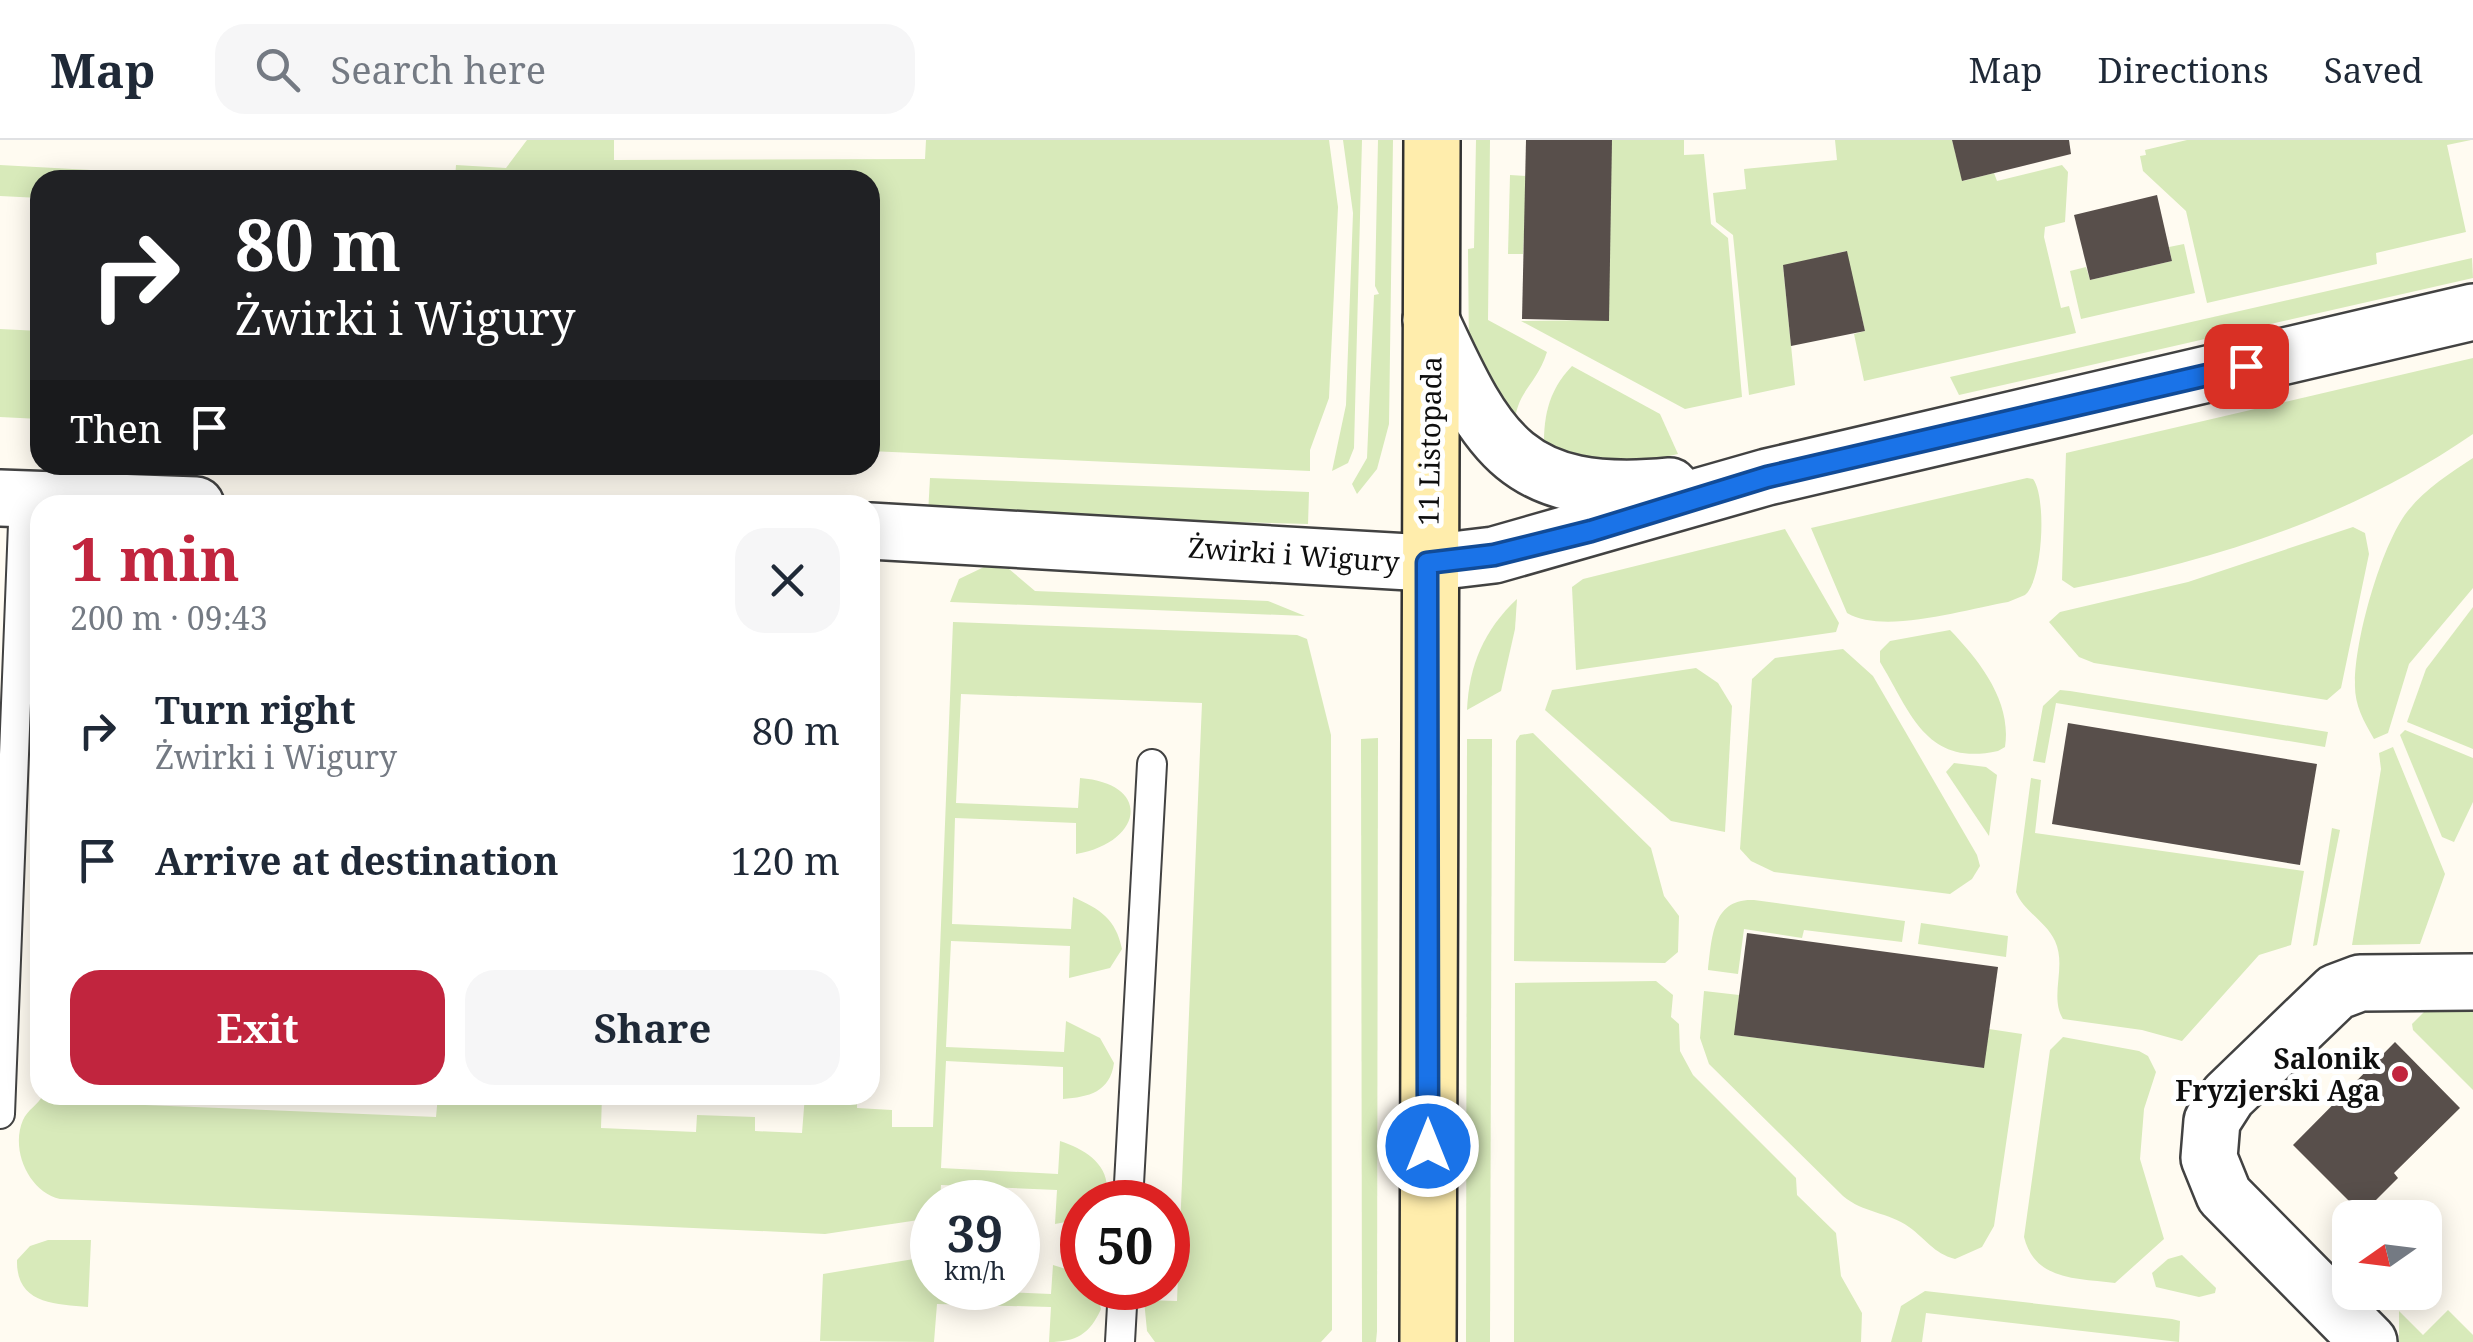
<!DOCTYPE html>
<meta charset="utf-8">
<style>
:root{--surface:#fff;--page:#f6f6f7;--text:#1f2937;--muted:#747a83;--line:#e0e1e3;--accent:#c1253e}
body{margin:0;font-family:"Noto Serif",serif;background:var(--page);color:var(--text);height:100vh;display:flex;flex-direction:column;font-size:38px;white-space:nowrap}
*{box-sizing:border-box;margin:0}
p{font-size:32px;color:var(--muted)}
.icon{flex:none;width:55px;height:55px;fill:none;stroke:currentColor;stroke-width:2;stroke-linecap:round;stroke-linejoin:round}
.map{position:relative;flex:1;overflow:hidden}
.panel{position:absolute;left:30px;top:355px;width:850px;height:610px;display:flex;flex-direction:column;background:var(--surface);border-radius:30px;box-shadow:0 5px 25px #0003}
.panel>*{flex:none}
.top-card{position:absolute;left:30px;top:30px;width:850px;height:305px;border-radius:30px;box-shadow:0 5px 25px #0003;background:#202124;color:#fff;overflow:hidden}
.needle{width:65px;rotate:256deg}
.controls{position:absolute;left:2332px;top:1060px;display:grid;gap:20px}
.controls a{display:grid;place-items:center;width:110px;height:110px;border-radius:20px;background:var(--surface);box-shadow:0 5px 25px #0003;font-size:50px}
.speed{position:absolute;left:910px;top:1040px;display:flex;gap:20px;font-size:50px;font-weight:700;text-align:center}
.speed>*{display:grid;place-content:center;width:130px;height:130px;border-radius:50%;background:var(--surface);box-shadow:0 5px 25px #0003;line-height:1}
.speed small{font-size:25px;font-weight:400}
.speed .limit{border:15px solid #d22;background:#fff;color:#111}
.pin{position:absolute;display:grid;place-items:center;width:85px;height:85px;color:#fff;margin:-42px;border-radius:20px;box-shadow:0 5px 15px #0006}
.me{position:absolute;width:110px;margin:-55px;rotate:0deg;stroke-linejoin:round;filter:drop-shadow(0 0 8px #0008)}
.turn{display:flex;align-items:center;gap:35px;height:210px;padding:0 40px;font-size:45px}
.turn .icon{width:130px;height:130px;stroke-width:2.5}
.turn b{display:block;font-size:70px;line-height:85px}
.then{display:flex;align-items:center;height:95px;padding:0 40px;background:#0003;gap:20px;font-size:38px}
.round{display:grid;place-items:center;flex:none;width:105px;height:105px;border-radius:30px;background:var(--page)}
.head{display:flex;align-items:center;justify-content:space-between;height:170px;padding:0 40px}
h1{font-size:60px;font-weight:700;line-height:75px;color:var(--accent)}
.button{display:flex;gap:20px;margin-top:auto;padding:20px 40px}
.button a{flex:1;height:115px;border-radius:30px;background:var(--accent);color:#fff;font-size:40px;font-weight:700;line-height:115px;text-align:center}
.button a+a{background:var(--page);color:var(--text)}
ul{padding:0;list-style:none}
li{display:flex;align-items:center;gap:30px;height:130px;padding:0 40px}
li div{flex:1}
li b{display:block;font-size:38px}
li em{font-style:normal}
header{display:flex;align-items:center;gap:60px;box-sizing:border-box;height:140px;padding:0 50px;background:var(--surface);border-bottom:2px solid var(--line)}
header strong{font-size:48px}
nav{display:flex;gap:55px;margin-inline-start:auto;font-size:35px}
.search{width:700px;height:90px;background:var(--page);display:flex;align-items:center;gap:25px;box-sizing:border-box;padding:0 35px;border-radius:30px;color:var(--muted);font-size:38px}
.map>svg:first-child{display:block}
.green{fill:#d8eaba}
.building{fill:#584f4b}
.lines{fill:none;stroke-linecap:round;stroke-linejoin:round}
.service-casing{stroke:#424242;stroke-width:32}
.minor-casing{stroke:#424242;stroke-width:60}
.tertiary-casing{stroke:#424242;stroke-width:60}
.secondary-casing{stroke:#313131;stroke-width:60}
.service{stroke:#fff;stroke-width:28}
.minor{stroke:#fff;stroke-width:55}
.tertiary{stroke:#fff;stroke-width:55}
.secondary{stroke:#ffedac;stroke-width:55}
.route-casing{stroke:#114b97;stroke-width:25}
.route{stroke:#1a73e8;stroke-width:18}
.poi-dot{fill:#c1253e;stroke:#fff;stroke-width:4}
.labels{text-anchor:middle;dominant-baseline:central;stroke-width:10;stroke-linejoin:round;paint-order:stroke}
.street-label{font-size:28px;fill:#0f0f0f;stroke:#fff}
.poi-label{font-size:28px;font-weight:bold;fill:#0f0f0f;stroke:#fff;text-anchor:end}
</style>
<header>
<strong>Map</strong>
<div class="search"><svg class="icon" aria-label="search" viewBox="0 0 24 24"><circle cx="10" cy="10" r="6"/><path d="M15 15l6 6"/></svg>Search here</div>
<nav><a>Map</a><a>Directions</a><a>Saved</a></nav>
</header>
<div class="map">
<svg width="2473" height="1202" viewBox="0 0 2473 1202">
<rect width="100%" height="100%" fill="#fffbf1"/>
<g class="green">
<polygon points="527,0 614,0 614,20 925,19 926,0 1329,0 1338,67 1329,258 1310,310 1310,331 870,311 870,40 455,40 456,25 506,28"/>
<polygon points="1343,0 1362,0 1354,308 1348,323 1332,331 1346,265 1353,73"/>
<polygon points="1378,0 1393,0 1389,284 1377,329 1357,354 1352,344 1367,318 1374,155 1379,154 1375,146"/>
<path d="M1476,0H1490L1488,180L1547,212C1535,249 1514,250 1514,294L1469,212L1468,109L1474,108Z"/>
<polygon points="1612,0 1684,0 1684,15 1704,14 1711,84 1728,98 1742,257 1685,269 1521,181 1609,180 1608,8"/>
<polygon points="1835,0 1952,0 1963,41 1994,33 1997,41 2062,25 2068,32 2065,82 2045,87 2044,97 2061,168 2069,166 2076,193 1864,241 1854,194 1865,191 1846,111 1783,126 1795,245 1749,255 1733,95 1716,82 1713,53 1746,49 1744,29 1837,20"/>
<polygon points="2187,0 2471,0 2447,5 2466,92 2376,113 2377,124 2207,163 2186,71 2143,31 2140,16 2146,15 2145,10"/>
<polygon points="0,25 91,30 91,40 40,40 40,58 0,56"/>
<polygon points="1510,35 1527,36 1523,114 1508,114"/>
<polygon points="2184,104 2195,153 2081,179 2070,131 2086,127 2090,140 2172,121 2169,107"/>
<polygon points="2472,118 2473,138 1959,255 1950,237"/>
<polygon points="0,189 40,191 40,279 0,277"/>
<path d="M2473,218V294C2353,377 2216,420 2074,448L2062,440L2066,313Z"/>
<path d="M1572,226L1660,274L1678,314L1629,325L1544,314C1543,279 1547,252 1572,226Z"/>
<path d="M2473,318V448L2409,524L2388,593L2374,599C2363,580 2354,564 2355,542C2355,499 2381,406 2407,372C2425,349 2449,334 2473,318Z"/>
<polygon points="930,338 1309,352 1308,384 928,374"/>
<path d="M2027,338L2033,339C2047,357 2043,440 2025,455L2008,462C1966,469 1884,495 1847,473L1811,388Z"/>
<polygon points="2353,387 2365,393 2369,414 2341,548 2327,560 2094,523 2079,517 2049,482 2060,472 2188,442"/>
<polygon points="1785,389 1839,483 1836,492 1576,530 1572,447 1583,439"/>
<polygon points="984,427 1009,429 1035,451 1268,461 1305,476 950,462 959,439"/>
<path d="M1517,459L1515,489L1501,551L1467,570C1469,525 1484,490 1517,459Z"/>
<polygon points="2473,467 2473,609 2407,582 2426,529"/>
<path d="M953,482L1297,495L1307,499L1331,595L1332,1190L1321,1202H1155L1147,1191L1144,1160L1177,1161L1202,563L961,554L956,663L1078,668L1080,638C1154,644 1142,703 1076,714V683L955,678L952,784L1071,789L1073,757C1100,769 1116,779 1122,809L1110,828L1069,838L1070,806L951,801L946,907L1064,912L1066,881L1100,898L1114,923C1110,952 1089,957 1063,959V927L946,921L941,1028L1058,1034L1060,1001C1088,1010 1116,1029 1104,1062H1082V1079L1055,1084L1057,1050L941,1045L940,1062H932V1078L825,1094L60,1059C29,1052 10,1010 23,980C27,970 39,964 43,955H93V960L144,961L145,965L436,977L438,955H602L601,988L696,992L697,975L755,977V991L802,993L805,955H857V968L892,970V987H933Z"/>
<path d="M1950,490C1980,521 2012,562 2005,607L1998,611C1926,627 1911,573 1880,522V511L1890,501Z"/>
<polygon points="1843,509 1873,536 1977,715 1980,726 1972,739 1950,754 1774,732 1751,721 1740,709 1752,539 1775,518"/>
<polygon points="1696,528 1718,543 1732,566 1725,692 1671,681 1545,570 1552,550"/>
<polygon points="2060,550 2070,551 2328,592 2325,607 2056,563 2045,623 2033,621 2043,566"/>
<polygon points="2405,590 2473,618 2473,662 2454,702 2442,697 2400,595"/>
<polygon points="1533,593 1651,708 1664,756 1679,776 1678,812 1665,823 1514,821 1516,601 1520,595"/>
<polygon points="1378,598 1377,1191 1376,1202 1362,1202 1361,599"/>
<polygon points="1467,599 1492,599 1490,1202 1466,1202"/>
<polygon points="2393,607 2445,734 2420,804 2352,805 2381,629 2379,613"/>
<polygon points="1954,623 1986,627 1997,635 1989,696 1946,632"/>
<path d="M2031,638L2041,640L2035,693L2304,731L2291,805L2259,815L2182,901L2142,890L2063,879C2049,856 2067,827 2055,801C2046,781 2023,771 2016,752Z"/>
<polygon points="2332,688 2340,690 2317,805 2313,806"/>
<path d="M1754,760L1905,781L1902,802L1804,790L1802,798L1744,789L1738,834L1708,830C1712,798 1712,758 1754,760Z"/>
<polygon points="1921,783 2008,796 2006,817 1918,804"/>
<polygon points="1656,841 1673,855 1671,877 1679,884 1680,911 1693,935 1796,1038 1797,1055 1836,1093 1841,1136 1862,1173 1861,1202 1514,1202 1515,843"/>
<path d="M1704,851L1739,855L1735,895L1983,928L1989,889L2022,894L1994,1086L1982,1107L1955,1119C1933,1113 1926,1099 1909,1087C1888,1072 1863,1073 1843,1056L1709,924L1700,898Z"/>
<polygon points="2438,858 2473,865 2473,950 2413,890 2412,884"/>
<path d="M2063,897L2139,911L2148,916L2156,932L2144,969L2140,1019L2164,1099L2115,1143C2077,1138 2035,1141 2024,1097L2050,910Z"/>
<path d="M48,1100H91L88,1167C54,1164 16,1164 17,1120L30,1106Z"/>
<polygon points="2182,1115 2216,1148 2215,1153 2199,1157 2156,1147 2152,1133 2168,1119"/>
<path d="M932,1116V1148L937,1149L1051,1154L1053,1125L1082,1134V1148L1096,1150L1101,1169C1090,1194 1076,1202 1049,1202L1051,1167L937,1164L934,1202L820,1201L823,1134Z"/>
<polygon points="1925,1151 2172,1179 2180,1181 2179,1202 1926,1173 1922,1202 1891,1202 1901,1166"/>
<polygon points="2448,1170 2473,1195 2473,1202 2399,1202 2399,1171 2423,1195"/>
</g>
<g class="building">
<polygon points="1526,0 1612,0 1609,181 1522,179"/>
<polygon points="1952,0 2069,0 2071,14 1962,41"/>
<polygon points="2157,55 2172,121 2090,140 2074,75"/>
<polygon points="1847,111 1865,191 1791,206 1783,125"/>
<polygon points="2068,583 2317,624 2300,725 2052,684"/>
<polygon points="1747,793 1998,827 1984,928 1734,895"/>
<polygon points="2395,902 2460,968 2394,1033 2398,1038 2362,1074 2293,1005"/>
</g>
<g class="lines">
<defs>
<g id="service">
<polyline points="0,974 24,358"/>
<polyline points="1128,1062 1152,624"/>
<polyline points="1120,1202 1123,1148"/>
</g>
<g id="minor">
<polyline points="0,358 196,365"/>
<polyline points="870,391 1427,423"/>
<polyline points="2369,1202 2224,1055 2209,1018 2212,981 2228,956 2336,852 2360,843 2473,842"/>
</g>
<g id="tertiary">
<path d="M1431,180C1489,306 1517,360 1670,346"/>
<polyline points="1427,423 1494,415 1767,337 2473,172"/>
</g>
<polyline id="secondary" points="1428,1202 1432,0"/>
</defs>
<use href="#service" class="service-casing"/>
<use href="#minor" class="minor-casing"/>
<use href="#tertiary" class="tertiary-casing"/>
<use href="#secondary" class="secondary-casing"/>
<use href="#service" class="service"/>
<use href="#minor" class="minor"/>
<use href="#tertiary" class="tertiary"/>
<use href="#secondary" class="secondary"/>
</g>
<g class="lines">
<defs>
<polyline id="route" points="1428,1006 1427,423 1494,415 1591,391 1767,337 2246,226"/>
</defs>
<use href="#route" class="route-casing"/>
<use href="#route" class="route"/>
</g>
<circle class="poi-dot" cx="2400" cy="934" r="10"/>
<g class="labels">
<g class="street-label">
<text transform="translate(1429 301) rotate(-89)">11 Listopada</text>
<text transform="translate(1294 414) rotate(4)">Żwirki i Wigury</text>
</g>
<g class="poi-label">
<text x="2380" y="918">Salonik<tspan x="2380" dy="32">Fryzjerski Aga</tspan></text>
</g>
</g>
</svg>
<div class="controls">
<a><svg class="needle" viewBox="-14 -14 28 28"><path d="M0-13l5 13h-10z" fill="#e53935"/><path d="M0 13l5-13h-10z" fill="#747a83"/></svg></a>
</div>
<div class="speed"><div>39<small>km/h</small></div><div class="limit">50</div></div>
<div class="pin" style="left:2246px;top:226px;background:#d93025"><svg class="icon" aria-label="arrive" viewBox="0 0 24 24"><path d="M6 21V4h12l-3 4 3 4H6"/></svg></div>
<svg class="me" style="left:1428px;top:1006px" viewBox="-20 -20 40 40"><circle r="17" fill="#1a73e8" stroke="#fff" stroke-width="3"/><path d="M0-11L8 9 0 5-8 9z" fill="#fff"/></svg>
<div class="top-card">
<div class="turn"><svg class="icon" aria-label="right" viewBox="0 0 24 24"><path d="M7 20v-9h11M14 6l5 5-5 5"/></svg><div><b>80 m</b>Żwirki i Wigury</div></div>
<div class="then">Then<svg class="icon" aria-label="arrive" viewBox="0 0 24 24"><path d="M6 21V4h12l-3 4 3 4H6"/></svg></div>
</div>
<section class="panel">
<div class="head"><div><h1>1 min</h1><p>200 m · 09:43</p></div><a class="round"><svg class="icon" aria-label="close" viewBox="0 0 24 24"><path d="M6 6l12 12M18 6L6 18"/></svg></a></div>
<ul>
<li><svg class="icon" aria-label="right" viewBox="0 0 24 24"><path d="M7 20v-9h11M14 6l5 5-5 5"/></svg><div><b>Turn right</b><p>Żwirki i Wigury</p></div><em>80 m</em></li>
<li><svg class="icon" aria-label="arrive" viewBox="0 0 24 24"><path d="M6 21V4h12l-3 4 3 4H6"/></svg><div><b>Arrive at destination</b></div><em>120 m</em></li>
</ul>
<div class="button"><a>Exit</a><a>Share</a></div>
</section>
</div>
